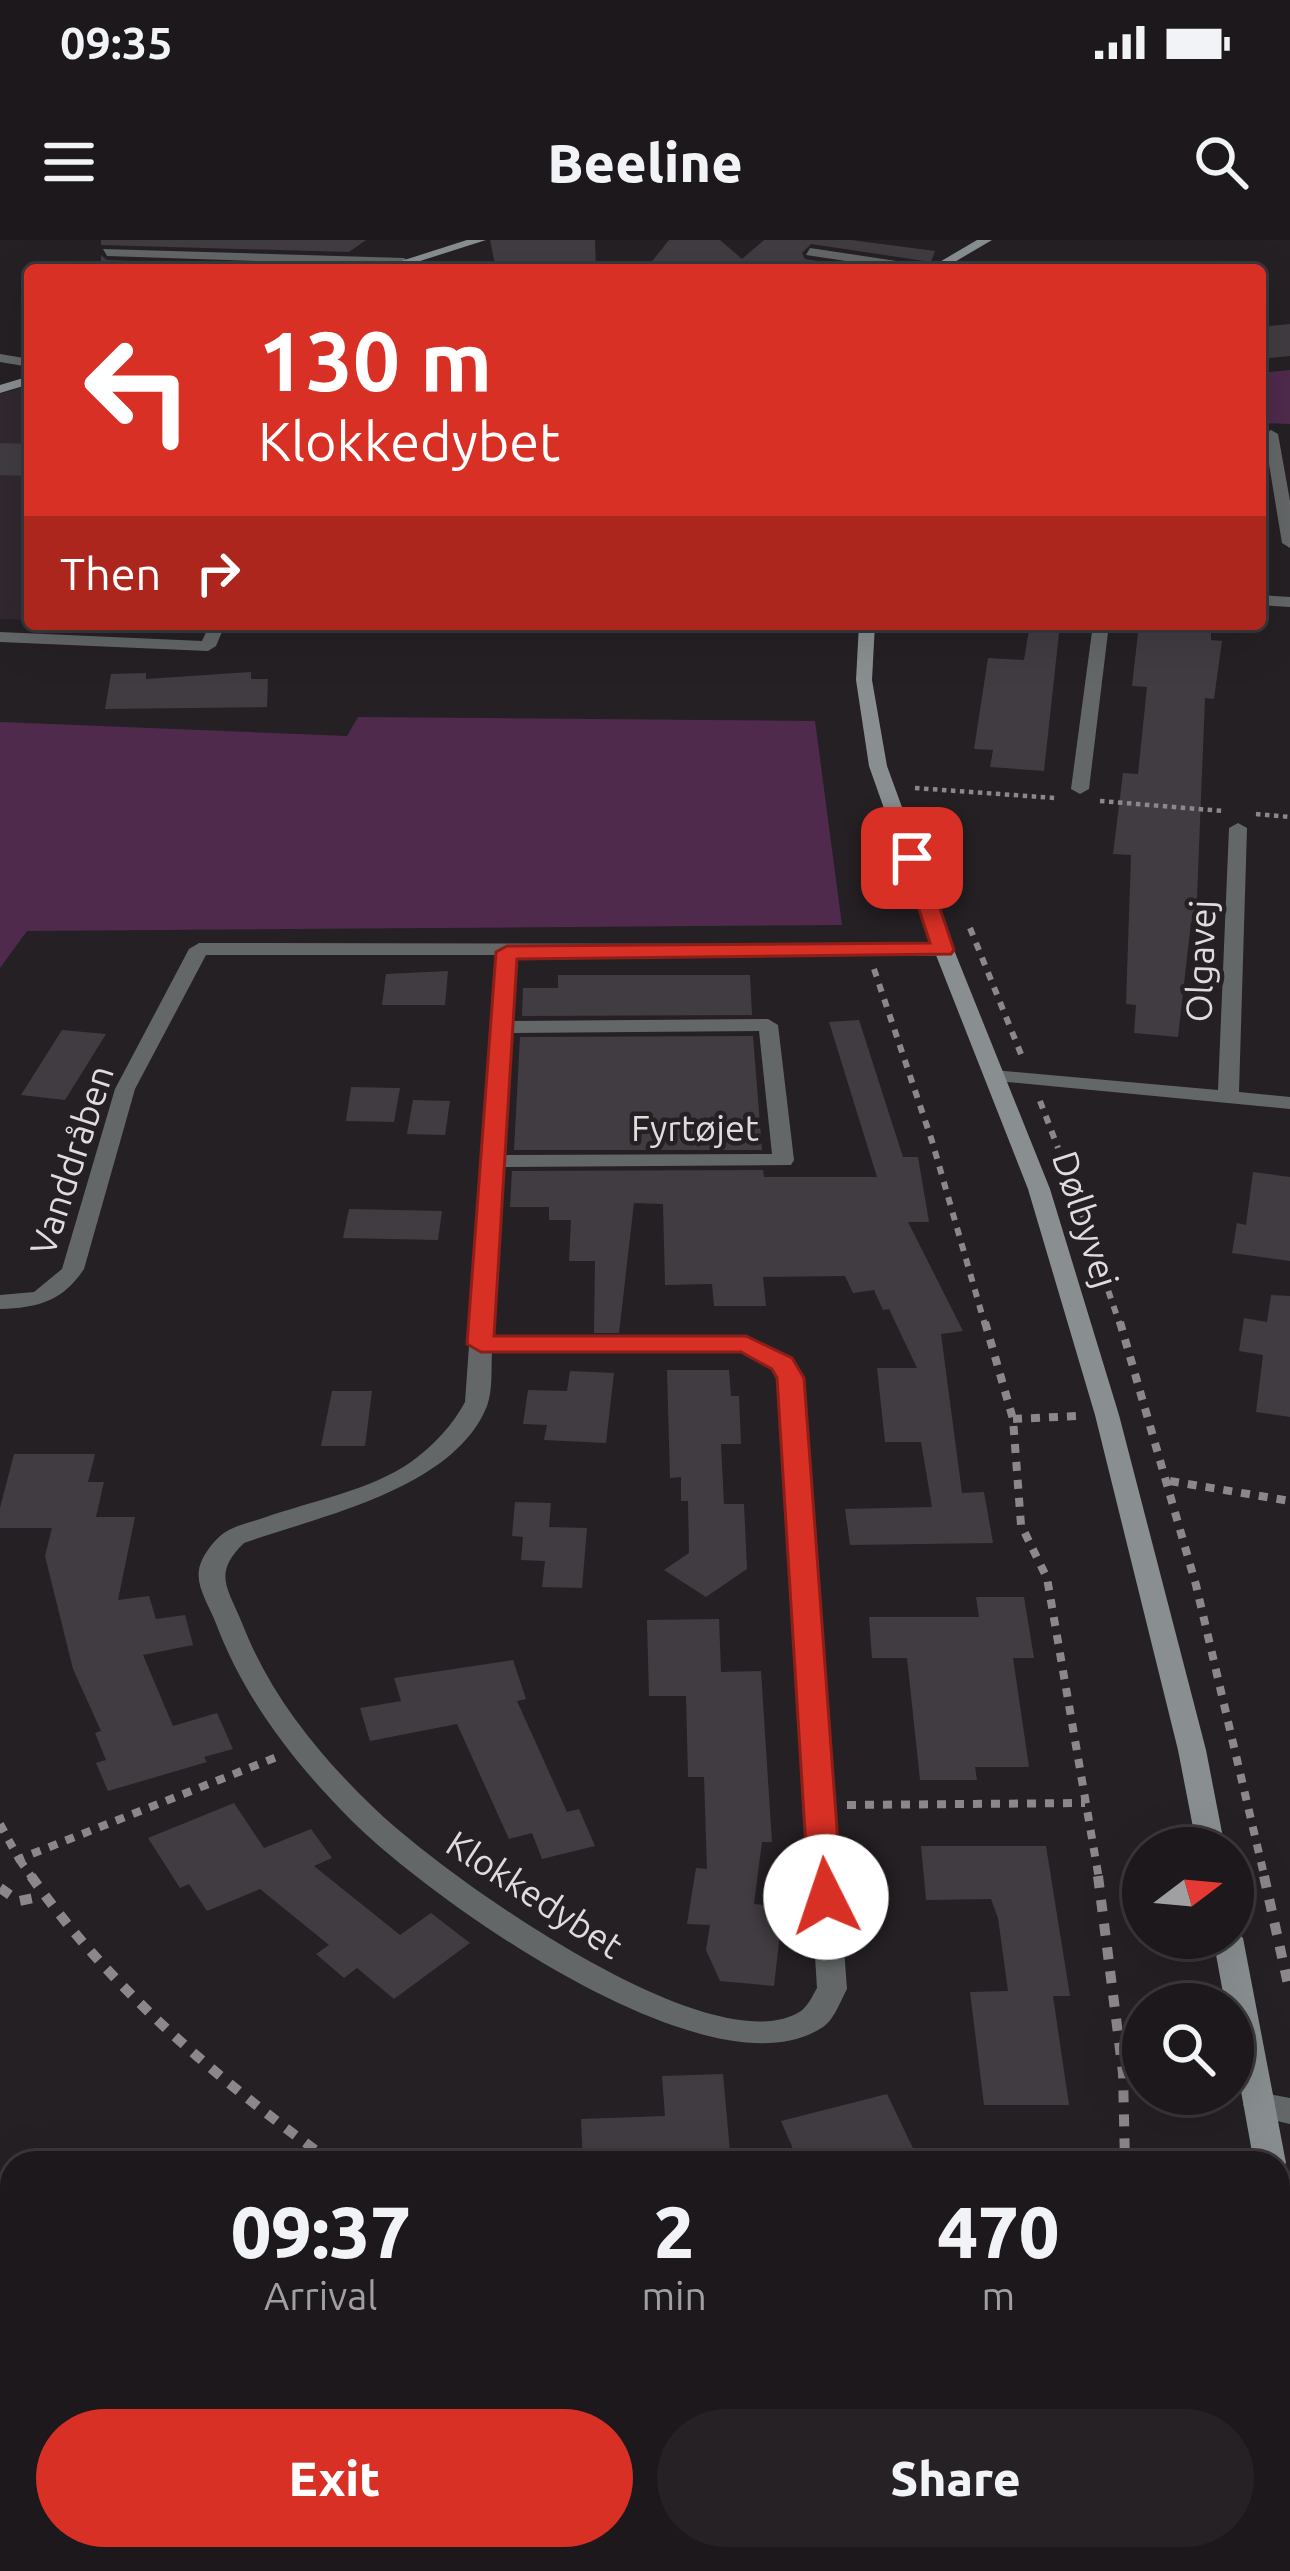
<!DOCTYPE html>
<meta charset="utf-8">
<style>
:root{--surface:#1c181b;--page:#252124;--text:#f1f3f6;--muted:#a0a0a3;--line:#3a373a;--accent:#d93025}
body{margin:0;font-family:Ubuntu,sans-serif;background:var(--page);color:var(--text);height:100vh;display:flex;flex-direction:column;font-size:45px;white-space:nowrap}
*{box-sizing:border-box;margin:0}
p{font-size:39px;color:var(--muted)}
.icon{flex:none;width:66px;height:66px;fill:none;stroke:currentColor;stroke-width:2;stroke-linecap:round;stroke-linejoin:round}
.map{position:relative;flex:1;overflow:hidden}
.drawer{position:absolute;left:0px;top:1911px;width:1290px;height:420px;display:flex;flex-direction:column;background:var(--surface);border-radius:36px 36px 0 0;box-shadow:0 12px 48px #0002,0 0 0 3px var(--line)}
.drawer>*{flex:none}
.guide{position:absolute;left:24px;top:24px;width:1242px;height:366px;border-radius:12px;box-shadow:0 12px 48px #0002,0 0 0 3px var(--line);background:#d93025;color:#fff;overflow:hidden}
.needle{width:78px;rotate:74deg}
.controls{position:absolute;left:1122px;top:1587px;display:grid;gap:24px}
.controls a{display:grid;place-items:center;width:132px;height:132px;border-radius:50%;background:var(--surface);box-shadow:0 12px 48px #0002,0 0 0 3px var(--line);font-size:60px}
.pin{position:absolute;display:grid;place-items:center;width:102px;height:102px;color:#fff;margin:-51px;border-radius:24px;box-shadow:0 6px 18px #0006}
.me{position:absolute;width:132px;margin:-66px;rotate:356deg;stroke-linejoin:round;filter:drop-shadow(0 0 9px #0008)}
.turn{display:flex;align-items:center;gap:42px;height:252px;padding:0 36px;font-size:54px}
.turn .icon{width:156px;height:156px;stroke-width:2.5}
.turn b{display:block;font-size:84px;line-height:102px}
.then{display:flex;align-items:center;height:114px;padding:0 36px;background:#0003;gap:24px;font-size:45px}
.eta{display:flex;justify-content:space-evenly;align-items:center;height:204px;text-align:center}
.eta b{font-size:72px;font-weight:800;line-height:84px}
.primary-button{display:flex;gap:24px;margin-top:auto;padding:24px 36px}
.primary-button a{flex:1;height:138px;border-radius:72px;background:var(--accent);color:#fff;font-size:48px;font-weight:800;line-height:138px;text-align:center}
.primary-button a+a{background:var(--page);color:var(--text)}
.status{display:flex;justify-content:space-between;align-items:center;height:84px;padding:0 60px;background:var(--surface);direction:ltr}
.status svg{height:33px;fill:currentColor}
header{display:flex;justify-content:space-between;align-items:center;height:156px;padding:0 36px;background:var(--surface);font-size:54px;font-weight:800}
.map>svg:first-child{display:block}
.built{fill:#312830}
.green{fill:#4f2a4c}
.building{fill:#413c41}
.lines{fill:none;stroke-linecap:round;stroke-linejoin:round}
.path-far3{stroke:#8b878a;stroke-width:4.5;stroke-dasharray:4.5 4.5;stroke-linecap:butt}
.path-far2{stroke:#8b878a;stroke-width:6;stroke-dasharray:8 8;stroke-linecap:butt}
.path-far1{stroke:#8b878a;stroke-width:8;stroke-dasharray:9 9;stroke-linecap:butt}
.path{stroke:#8b878a;stroke-width:10;stroke-dasharray:12 12;stroke-linecap:butt}
.street{fill:#646768;fill-rule:evenodd}
.secondary{fill:#898f90;fill-rule:evenodd}
.primary{fill:#a6aeaf;fill-rule:evenodd}
.route{fill:#d93025;stroke:#8d1f18;stroke-width:3}
.labels{text-anchor:middle;dominant-baseline:central;stroke-width:9;stroke-linejoin:round;paint-order:stroke}
.street-label{font-size:36px;fill:#dfdcde;stroke:#252024}
</style>
<div class="status"><b>09:35</b><svg viewBox="0 0 49 12"><path d="M0 12V9h3v3zM5 12V6h3v6zM10 12V3h3v9zM15 12V0h3v12zM26 1h20v11H26zM47 4h2v5h-2z"/></svg></div>
<header><svg class="icon" aria-label="menu" viewBox="0 0 24 24"><path d="M4 6h16M4 12h16M4 18h16"/></svg>Beeline<svg class="icon" aria-label="search" viewBox="0 0 24 24"><circle cx="10" cy="10" r="6"/><path d="M15 15l6 6"/></svg></header>
<div class="map">
<svg width="1290" height="2331" viewBox="0 0 1290 2331">
<rect width="100%" height="100%" fill="#252024"/>
<polygon class="built" points="30,145 30,380 0,379 0,154"/>
<g class="green">
<polygon points="1290,130 1290,184 1260,183 1260,133"/>
<polygon points="358,477 815,481 842,685 27,691 0,728 0,482 347,496"/>
</g>
<g class="building">
<polygon points="101,0 366,0 349,12 101,5"/>
<polygon points="490,0 595,0 596,30 496,30"/>
<polygon points="669,0 720,0 742,19 764,0 851,0 935,11 931,22 811,4 802,13 805,19 876,30 645,30"/>
<polygon points="101,15 107,20 326,28 101,30"/>
<polygon points="1290,84 1290,116 1260,119 1260,87"/>
<polygon points="0,203 30,204 30,236 0,235"/>
<polygon points="1030,384 1060,384 1044,531 990,527 993,510 974,509 988,418 1024,420"/>
<polygon points="1139,384 1185,384 1184,388 1211,390 1211,400 1222,401 1214,459 1205,458 1196,682 1191,682 1178,797 1134,793 1136,765 1126,764 1131,615 1113,614 1123,533 1138,534 1147,447 1132,446"/>
<polygon points="251,432 251,439 268,439 267,467 105,469 111,434 146,433 146,439"/>
<polygon points="448,731 445,765 382,765 386,734"/>
<polygon points="558,735 750,735 752,775 522,776 523,748 558,748"/>
<polygon points="859,780 903,917 918,917 929,982 908,982 963,1091 941,1094 962,1253 984,1252 993,1303 850,1305 845,1269 932,1267 921,1202 885,1202 877,1128 917,1128 889,1069 883,1070 874,1050 853,1053 845,1036 763,1037 766,1066 714,1066 712,1044 665,1045 663,964 634,963 619,1093 594,1093 595,1021 569,1021 571,980 549,980 549,967 510,967 512,931 763,930 764,937 877,937 829,782"/>
<polygon points="62,790 106,794 65,860 21,855"/>
<polygon points="753,796 762,910 514,910 520,797"/>
<polygon points="351,847 400,848 394,882 346,881"/>
<polygon points="413,860 450,861 445,895 407,894"/>
<polygon points="1253,932 1290,937 1290,1021 1232,1013 1237,983 1246,985"/>
<polygon points="349,969 442,971 438,1000 343,998"/>
<polygon points="1271,1055 1290,1056 1290,1177 1256,1172 1263,1115 1239,1111 1244,1078 1267,1082"/>
<polygon points="667,1130 729,1130 731,1156 739,1156 741,1204 721,1204 724,1264 744,1264 747,1329 706,1357 664,1330 689,1313 688,1261 681,1261 681,1237 670,1238"/>
<polygon points="570,1131 614,1133 606,1203 544,1200 547,1185 523,1184 528,1150 567,1151"/>
<polygon points="332,1151 372,1151 365,1206 321,1206"/>
<polygon points="14,1214 95,1214 88,1242 104,1242 96,1277 135,1277 118,1360 149,1356 156,1379 185,1375 193,1405 143,1415 173,1486 217,1473 233,1509 204,1517 207,1522 108,1551 96,1523 106,1520 95,1493 101,1491 73,1429 45,1316 52,1288 0,1288 0,1268"/>
<polygon points="515,1262 551,1263 549,1287 587,1288 582,1348 542,1347 545,1321 521,1320 523,1297 512,1296"/>
<polygon points="976,1357 1024,1357 1034,1418 1013,1418 1029,1527 975,1527 977,1540 920,1540 907,1418 872,1418 869,1377 979,1377"/>
<polygon points="719,1379 721,1432 761,1431 772,1602 762,1602 754,1664 783,1667 774,1746 720,1741 706,1710 710,1685 687,1684 696,1628 707,1629 704,1537 688,1537 686,1456 649,1456 647,1380"/>
<polygon points="513,1420 526,1459 517,1461 567,1572 579,1569 595,1606 542,1619 532,1593 509,1599 457,1484 370,1501 360,1468 401,1461 394,1438"/>
<polygon points="234,1563 264,1608 311,1589 332,1618 314,1626 400,1695 431,1673 470,1703 394,1759 357,1728 344,1738 316,1714 329,1705 260,1649 207,1671 189,1644 180,1648 148,1598"/>
<polygon points="921,1606 1046,1606 1070,1756 1053,1756 1069,1865 984,1865 970,1752 1008,1751 998,1678 991,1659 926,1660"/>
<polygon points="723,1834 731,1923 583,1923 581,1879 665,1876 662,1836"/>
<polygon points="887,1854 920,1923 799,1923 781,1881"/>
</g>
<g class="lines">
<g class="path-far3">
<polyline points="915,548 1055,558"/>
<polyline points="1100,561 1223,571"/>
<polyline points="1256,574 1290,577"/>
</g>
<g class="path-far2">
<polyline points="970,688 1023,819"/>
<polyline points="874,729 932,901 985,1085"/>
<polyline points="1040,861 1058,908"/>
<polyline points="1072,945 1120,1085"/>
</g>
<g class="path-far1">
<polyline points="985,1082 1013,1179 1021,1285 1047,1338 1099,1639"/>
<polyline points="1120,1082 1196,1345 1265,1639"/>
<polyline points="1013,1179 1077,1176"/>
<polyline points="1170,1241 1290,1261"/>
<polyline points="847,1565 1085,1563"/>
<polyline points="0,1584 19,1619 277,1517"/>
<polyline points="19,1619 33,1639"/>
</g>
<g class="path">
<path d="M31,1636C111,1750 221,1842 333,1923"/>
<polyline points="1098,1636 1123,1833 1125,1923"/>
<polyline points="1264,1636 1290,1753"/>
<polyline points="0,1648 19,1661 43,1656"/>
</g>
<g class="street">
<polygon points="810,8 930,26 936,30 906,30 806,15"/>
<polygon points="103,9 404,18 410,22 404,26 107,16"/>
<polygon points="0,114 30,119 30,127 0,122"/>
<polygon points="1271,190 1278,194 1290,261 1290,308 1282,303 1264,194"/>
<polygon points="1260,355 1290,357 1290,367 1260,365"/>
<polygon points="205,384 224,387 216,406 208,411 0,402 0,392 202,401 208,388"/>
<polygon points="1093,384 1109,384 1089,549 1080,554 1071,549"/>
<polygon points="1238,583 1247,588 1239,852 1290,857 1290,869 987,840 984,836 987,832 994,830 1218,850 1229,588"/>
<path d="M199,703L944,704L954,710L944,716L516,715L512,781L768,779L778,785L794,920L791,925L503,927L493,1097H745L790,1118L802,1138L847,1749C841,1760 834,1780 823,1787C712,1861 433,1661 353,1582C295,1524 244,1459 215,1381C209,1366 196,1346 199,1330C201,1317 213,1301 224,1293C235,1285 253,1282 266,1277C312,1261 371,1250 411,1222C432,1207 453,1185 465,1162L497,715H206L135,849L84,1029C63,1061 38,1068 0,1069V1055L34,1052L62,1029L115,849L189,709ZM759,791L772,914L504,915L512,793ZM492,1111H741L773,1127L778,1138L817,1748C813,1755 808,1766 801,1771C712,1829 438,1631 373,1567C318,1514 270,1455 242,1383C228,1348 212,1334 244,1303C320,1276 454,1249 487,1166C493,1150 491,1128 492,1111Z"/>
<polygon points="1259,1852 1290,1858 1290,1884 1248,1874 1243,1865 1248,1856"/>
</g>
<g class="secondary">
<polygon points="467,0 486,0 392,30 373,30"/>
<polygon points="977,0 992,0 941,30 926,30"/>
<polygon points="30,136 30,144 0,153 0,145"/>
<polygon points="859,384 875,384 872,440 887,526 954,710 1050,949 1119,1175 1206,1510 1225,1608 1197,1608 1178,1510 1095,1175 1028,949 934,710 869,526 856,440"/>
<polygon points="1233,1688 1243,1698 1286,1923 1278,1933 1278,1923 1254,1923 1233,1807 1233,1764 1225,1764 1213,1698 1233,1698"/>
<polygon points="1278,1951 1290,1956 1290,2041 1278,2036"/>
</g>
<g class="primary">
<polygon points="0,2133 12,2138 12,2178 0,2174"/>
<polygon points="0,2200 12,2205 12,2247 0,2242"/>
<polygon points="138,2319 197,2319 203,2331 144,2331"/>
<polygon points="284,2319 346,2319 352,2331 290,2331"/>
</g>
</g>
<polygon class="route" points="912,612 923,618 954,710 951,714 517,719 494,1096 746,1096 792,1118 804,1138 842,1657 837,1666 826,1669 814,1666 809,1657 777,1138 772,1129 741,1112 481,1112 467,1104 496,712 507,706 930,703 902,618"/>
<g class="labels">
<g class="street-label">
<text transform="translate(1200 721) rotate(-88)">Olgavej</text>
<text x="695" y="887">Fyrtøjet</text>
<text transform="translate(71 920) rotate(-72)">Vanddråben</text>
<text transform="translate(1086 979) rotate(72)">Dølbyvej</text>
<text transform="translate(535 1654) rotate(33)">Klokkedybet</text>
</g>
</g>
</svg>
<div class="controls">
<a><svg class="needle" viewBox="-14 -14 28 28"><path d="M0-13l5 13h-10z" fill="#e53935"/><path d="M0 13l5-13h-10z" fill="#a0a0a3"/></svg></a>
<a><svg class="icon" aria-label="search" viewBox="0 0 24 24"><circle cx="10" cy="10" r="6"/><path d="M15 15l6 6"/></svg></a>
</div>
<div class="pin" style="left:912px;top:618px;background:#d93025"><svg class="icon" aria-label="arrive" viewBox="0 0 24 24"><path d="M6 21V4h12l-3 4 3 4H6"/></svg></div>
<svg class="me" style="left:826px;top:1657px" viewBox="-20 -20 40 40"><circle r="19" fill="#fff"/><path d="M0-13L10 11 0 6-10 11z" fill="#d93025"/></svg>
<div class="guide">
<div class="turn"><svg class="icon" aria-label="left" viewBox="0 0 24 24"><path d="M17 20v-9H6M10 6l-5 5 5 5"/></svg><div><b>130 m</b>Klokkedybet</div></div>
<div class="then">Then<svg class="icon" aria-label="right" viewBox="0 0 24 24"><path d="M7 20v-9h11M14 6l5 5-5 5"/></svg></div>
</div>
<section class="drawer">
<div class="eta">
<div><b>09:37</b><p>Arrival</p></div>
<div><b>2</b><p>min</p></div>
<div><b>470</b><p>m</p></div>
</div>
<div class="primary-button"><a>Exit</a><a>Share</a></div>
</section>
</div>
